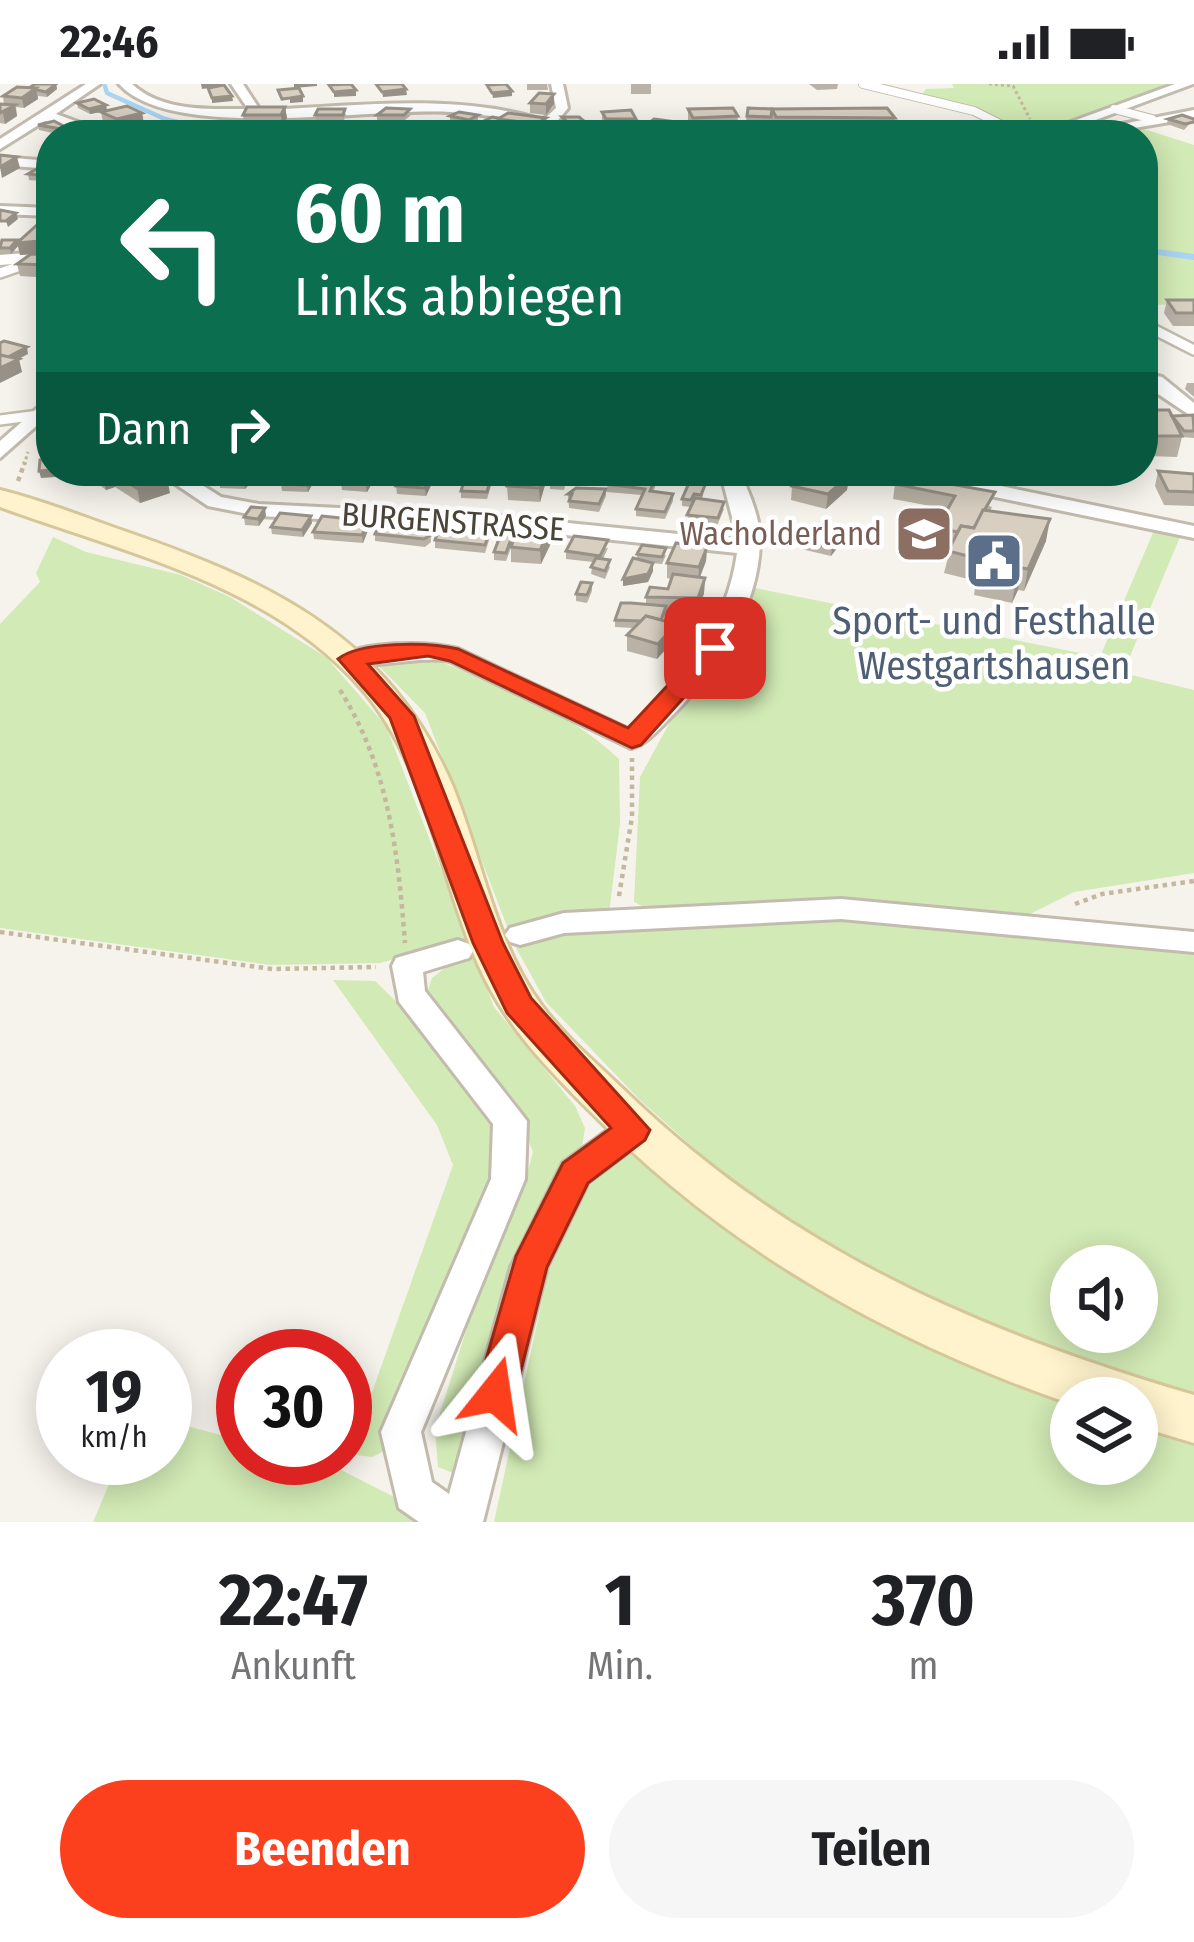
<!DOCTYPE html>
<html lang="de">
<style>
:root{--surface:#fff;--page:#f6f6f6;--text:#202124;--muted:#757577;--accent:#fc3f1d}
body{margin:0;font-family:"Fira Sans Condensed",sans-serif;background:var(--page);color:var(--text);height:100vh;display:flex;flex-direction:column;font-size:45px;white-space:nowrap}
*{box-sizing:border-box;margin:0}
p{font-size:39px;color:var(--muted)}
.icon{flex:none;width:66px;height:66px;fill:none;stroke:currentColor;stroke-width:2;stroke-linecap:round;stroke-linejoin:round}
.map{position:relative;height:1438px;overflow:hidden}
.sheet{display:flex;flex-direction:column;background:var(--surface);flex:1}
.sheet>*{flex:none}
.banner{position:absolute;left:36px;top:36px;width:1122px;height:366px;border-radius:48px;box-shadow:0 6px 30px #0003;background:#0b6e4f;color:#fff;overflow:hidden}
.controls{position:absolute;left:1050px;top:1161px;display:grid;gap:24px}
.controls a{display:grid;place-items:center;width:108px;height:108px;border-radius:50%;background:var(--surface);box-shadow:0 6px 30px #0003;font-size:60px}
.speed{position:absolute;left:36px;top:1245px;display:flex;gap:24px;font-size:60px;font-weight:700;text-align:center}
.speed>*{display:grid;place-content:center;width:156px;height:156px;border-radius:50%;background:var(--surface);box-shadow:0 6px 30px #0003;line-height:1}
.speed small{font-size:30px;font-weight:400}
.speed .limit{border:18px solid #d22;background:#fff;color:#111}
.pin{position:absolute;display:grid;place-items:center;width:102px;height:102px;color:#fff;margin:-51px;border-radius:24px;box-shadow:0 6px 18px #0006}
.me{position:absolute;width:132px;margin:-66px;rotate:15deg;stroke-linejoin:round;filter:drop-shadow(0 0 9px #0008)}
.turn{display:flex;align-items:center;gap:42px;height:252px;padding:0 60px;font-size:54px}
.turn .icon{width:156px;height:156px;stroke-width:2.5}
.turn b{display:block;font-size:84px;line-height:102px}
.then{display:flex;align-items:center;height:114px;padding:0 60px;background:#0003;gap:24px;font-size:45px}
.eta{display:flex;justify-content:space-evenly;align-items:center;height:204px;text-align:center}
.eta b{font-size:72px;font-weight:700;line-height:84px}
.primary-button{display:flex;gap:24px;margin-top:auto;padding:24px 60px}
.primary-button a{flex:1;height:138px;border-radius:72px;background:var(--accent);color:#fff;font-size:48px;font-weight:700;line-height:138px;text-align:center}
.primary-button a+a{background:var(--page);color:var(--text)}
.status{display:flex;justify-content:space-between;align-items:center;height:84px;padding:0 60px;background:var(--surface);direction:ltr}
.status svg{height:33px;fill:currentColor}
.map>svg:first-child{display:block}
.green{fill:#d2eab5;fill-rule:evenodd}
.lines{fill:none;stroke-linecap:round;stroke-linejoin:round}
.stream-far1{stroke:#a9d4f2;stroke-width:4.5}
.stream{stroke:#a9d4f2;stroke-width:6}
.lane-far1-casing{stroke:#c2bbae;stroke-width:10}
.lane-casing{stroke:#c2bbae;stroke-width:14}
.street-casing{stroke:#c2bbae;stroke-width:6}
.secondary-casing{stroke:#d6c79b;stroke-width:6}
.path-far1{stroke:#c4b79f;stroke-width:3;stroke-dasharray:3 3;stroke-linecap:butt}
.path{stroke:#c4b79f;stroke-width:4.5;stroke-dasharray:4.5 4.5;stroke-linecap:butt}
.lane-far1{stroke:#fff;stroke-width:8}
.lane{stroke:#fff;stroke-width:9}
.street{fill:#fff;fill-rule:evenodd}
.secondary{fill:#fff3cd;fill-rule:evenodd}
.wall{fill:#bab2a6}
.shaded-wall{fill:#979187}
.building{fill:#d8cfc1;stroke:#979187;stroke-width:3}
.route{fill:#fc3f1d;stroke:#a42913;stroke-width:3}
.labels{text-anchor:middle;dominant-baseline:central;stroke-width:9;stroke-linejoin:round;paint-order:stroke}
.far-street-label{font-size:33px;fill:#4b4439;stroke:#fff}
.far-education-label{font-size:33px;fill:#785e54;stroke:#fff;text-anchor:end}
.service-label{font-size:39px;fill:#4e5e75;stroke:#fff}
</style>
<div class="status"><b>22:46</b><svg viewBox="0 0 49 12"><path d="M0 12V9h3v3zM5 12V6h3v6zM10 12V3h3v9zM15 12V0h3v12zM26 1h20v11H26zM47 4h2v5h-2z"/></svg></div>
<div class="map">
<svg width="1194" height="1438" viewBox="0 0 1194 1438">
<rect width="100%" height="100%" fill="#f6f3ec"/>
<g class="green">
<polygon points="952,0 1177,0 1029,51 1016,51 1016,44 980,26 920,13 926,5 954,4"/>
<polygon points="1141,44 1194,61 1194,220 1143,221 1143,51 1102,51"/>
<polygon points="1155,444 1180,453 1123,589 1194,606 1194,789 1074,808 1022,834 853,815 650,826 634,818 640,693 671,636 738,546 750,503 1100,573"/>
<polygon points="53,453 86,468 181,491 230,513 326,573 386,642 494,923 575,1022 585,1044 581,1069 466,1378 453,1389 438,1383 435,1345 483,1193 521,1112 533,1068 511,1012 427,909 432,894 458,874 446,861 380,879 270,881 0,844 0,540 40,498 36,489"/>
<path d="M431,574C497,600 567,625 619,675L620,740L609,830L508,845L425,629L375,578Z"/>
<path d="M832,833L1194,861V1315L1074,1279L846,1171L733,1099L639,1015L546,918L515,862L593,845ZM1071,1182H1137V1248H1071Z"/>
<path d="M333,896L375,897C415,937 496,1006 499,1065C502,1104 473,1133 460,1167C434,1232 411,1299 386,1366L372,1373L350,1370L453,1081L437,1041Z"/>
<path d="M627,1065C692,1117 757,1167 829,1210C904,1255 989,1288 1071,1320V1380H1137V1342L1194,1359V1438H494L548,1189L586,1105Z"/>
<polygon points="165,1336 243,1357 243,1374 303,1374 333,1382 422,1427 431,1438 93,1438 120,1374 165,1374"/>
</g>
<g class="lines">
<g class="stream-far1">
<polyline points="105,2 107,9 165,35 199,43"/>
<polyline points="217,45 251,51"/>
<polyline points="1143,166 1158,168"/>
</g>
<polyline class="stream" points="1143,166 1194,173"/>
<defs>
<g id="lane-far1">
<polyline points="863,0 974,27 1012,46 1012,51"/>
<polyline points="1114,25 1152,35"/>
</g>
<g id="lane">
<polyline points="0,189 35,177"/>
<polyline points="1143,240 1194,266"/>
<polyline points="0,336 39,331"/>
</g>
<g id="street">
<polygon points="86,0 100,0 56,30 97,45 97,51 45,37 0,65 0,55"/>
<path d="M119,0H132C162,28 209,25 248,25L231,0H243L260,26C354,23 452,8 543,36L556,24L551,0H563L568,24L555,40L575,51C555,51 541,43 523,38C499,32 474,30 450,28C370,23 172,59 119,0Z"/>
<polygon points="1175,0 1193,0 1055,51 1035,51"/>
<polygon points="1194,26 1194,34 1098,50 1091,46"/>
<polygon points="0,73 51,77 51,85 0,81"/>
<polygon points="0,122 51,124 51,132 0,130"/>
<polygon points="51,167 51,177 0,181 0,171"/>
<polygon points="1143,289 1162,293 1194,319 1194,334 1143,300"/>
<polygon points="51,312 51,329 0,374 0,357"/>
<path d="M156,387H180L221,413L259,420L499,432L738,456L720,387H740C749,410 761,434 760,459C758,527 715,589 668,636C657,647 646,660 631,664L450,577C419,570 357,590 338,575C361,556 429,558 458,565L628,645C682,598 727,542 737,469L499,444L259,432L208,422Z"/>
<polygon points="888,387 928,387 1194,442 1194,454 898,393"/>
<polygon points="841,815 1194,848 1194,868 841,835 564,849 520,861 510,858 505,851 510,844 564,829"/>
<polygon points="458,856 469,860 473,867 469,874 423,888 425,907 527,1037 525,1095 421,1348 432,1398 449,1410 511,1183 563,1079 621,1037 633,1033 645,1037 650,1046 645,1055 588,1098 547,1183 483,1438 419,1438 399,1424 381,1348 491,1095 493,1040 399,918 392,882 396,874"/>
</g>
<path id="secondary" d="M0,406C41,416 81,432 121,446C269,497 388,551 453,703C482,774 495,860 542,922C565,953 596,979 624,1006C789,1166 977,1247 1194,1311V1359L1137,1342V1314H1071V1320C886,1256 724,1164 587,1024C543,980 503,938 478,880C438,790 428,682 362,605C272,501 124,468 0,423Z"/>
</defs>
<use href="#lane-far1" class="lane-far1-casing"/>
<use href="#lane" class="lane-casing"/>
<use href="#street" class="street-casing"/>
<use href="#secondary" class="secondary-casing"/>
<g class="path-far1">
<polyline points="989,0 1013,2 1030,35"/>
<polyline points="891,38 950,51"/>
<polyline points="753,43 772,39"/>
<polyline points="24,381 28,368"/>
</g>
<g class="path">
<polyline points="18,397 25,378"/>
<path d="M340,606C389,684 398,769 405,859"/>
<polyline points="619,812 632,733 632,674"/>
<polyline points="1075,820 1102,810 1194,797"/>
<polyline points="0,848 272,885 376,883"/>
</g>
<use href="#lane-far1" class="lane-far1"/>
<use href="#lane" class="lane"/>
<use href="#street" class="street"/>
<use href="#secondary" class="secondary"/>
</g>
<g class="wall">
<polygon points="56,0 57,5 47,13 38,12 38,15 24,24 16,23 17,32 5,40 0,39 0,20 4,21 3,12 29,4"/>
<polygon points="527,0 547,0 548,6 527,6"/>
<rect x="631" y="0" width="20" height="10"/>
<polygon points="809,0 838,0 837,5 817,6"/>
<polygon points="554,10 554,20 546,31 530,29 530,19"/>
<polygon points="77,19 106,21 107,27 142,29 144,40 119,46 103,38 101,28 105,27 90,30 78,24"/>
<polygon points="285,23 287,34 282,42 244,41 243,31"/>
<polygon points="748,24 895,34 893,50 866,51 867,49 775,48 771,37 746,37"/>
<polygon points="688,25 738,32 737,42 693,44 688,36"/>
<polygon points="602,28 636,35 636,45 606,46 602,38"/>
<polygon points="346,30 344,36 316,37 315,31"/>
<polygon points="377,31 411,31 405,36 377,36"/>
<polygon points="478,31 478,36 469,41 450,38 450,32"/>
<polygon points="562,33 590,47 574,49 562,38"/>
<polygon points="498,34 546,34 547,45 536,51 498,45 492,48 478,45 478,40"/>
<polygon points="1168,35 1194,35 1184,46 1167,40"/>
<polygon points="38,41 103,51 62,51 39,46"/>
<polygon points="51,83 51,98 29,96 28,90"/>
<polygon points="51,141 51,169 34,170 51,171 51,194 20,192 17,180 30,170 20,171 18,162 11,170 0,170 0,158 17,156 18,158"/>
<polygon points="1167,216 1194,229 1194,242 1173,242 1164,229"/>
<polygon points="1143,294 1151,305 1147,319 1143,319"/>
<polygon points="1187,299 1194,299 1194,313 1185,305"/>
<polygon points="1143,326 1172,332 1194,333 1194,354 1182,353 1177,373 1147,372 1143,365"/>
<polygon points="105,387 170,409 140,419 115,403 106,406 96,398 94,390"/>
<polygon points="206,387 258,387 258,390 245,405 220,404 219,395 207,394"/>
<polygon points="332,387 398,387 394,397 375,391 375,394 367,408 342,406 341,397 333,397"/>
<polygon points="491,387 503,387 503,391 500,402 491,402 487,415 461,414 461,407 489,397"/>
<polygon points="1108,387 1135,387 1134,394 1113,393"/>
<polygon points="1158,387 1194,390 1194,422 1164,421 1155,402"/>
<polygon points="599,390 657,391 657,398 653,408 673,410 673,417 665,435 636,432 636,425 642,411 607,408 608,398 599,398"/>
<polygon points="900,391 992,423 990,427 1046,457 1024,507 1018,506 1012,519 974,511 976,497 944,489 951,462 935,459 937,444 947,425 893,415 895,400"/>
<polygon points="317,392 308,408 282,407 281,400"/>
<polygon points="849,392 847,406 826,425 791,416 792,402"/>
<polygon points="567,395 564,406 550,405 550,398"/>
<polygon points="433,397 426,412 397,410 396,402"/>
<polygon points="545,401 540,418 508,416 507,402"/>
<polygon points="705,401 702,415 724,425 717,442 687,438 691,423 682,422 682,415"/>
<polygon points="606,405 606,412 599,428 569,424 568,410"/>
<polygon points="266,432 259,442 245,441 244,433"/>
<polygon points="369,437 369,444 363,459 314,455 313,448"/>
<polygon points="312,439 303,453 272,450 271,443"/>
<polygon points="430,440 431,458 425,463 375,457 375,450"/>
<polygon points="490,446 490,453 485,469 435,464 435,456"/>
<polygon points="842,451 841,459 831,472 797,464 798,456"/>
<polygon points="514,454 552,457 541,480 511,478 511,464 506,477 494,476 494,468"/>
<polygon points="707,463 706,477 700,493 705,494 704,509 698,529 666,528 663,536 675,555 657,575 627,567 627,551 634,544 615,543 615,536 646,520 646,513 668,505 671,495 667,494 667,479"/>
<polygon points="608,464 603,475 610,483 605,495 591,490 593,478 566,475 566,467"/>
<polygon points="637,470 666,471 662,480 652,479 653,487 648,498 623,502 623,495 637,475"/>
<polygon points="592,499 592,507 587,519 576,517 576,510"/>
</g>
<g class="shaded-wall">
<polygon points="56,0 57,5 47,13 46,8"/>
<polygon points="201,0 224,0 224,2 202,5"/>
<polygon points="294,0 317,0 317,2 294,4"/>
<polygon points="36,4 38,15 24,24 22,14"/>
<polygon points="406,5 407,11 383,13 382,8"/>
<polygon points="356,6 356,12 334,13 334,8"/>
<polygon points="512,7 512,12 493,14 492,9"/>
<polygon points="554,10 554,20 546,31 546,20"/>
<polygon points="232,12 233,17 212,19 212,14"/>
<polygon points="303,12 303,18 290,19 290,14"/>
<polygon points="15,21 17,32 5,40 3,29"/>
<polygon points="106,21 107,27 90,30 89,25"/>
<polygon points="285,23 287,34 282,42 281,31"/>
<polygon points="142,29 144,40 119,46 117,35"/>
<polygon points="546,34 547,45 536,51 536,40"/>
<polygon points="684,39 683,50 681,51 668,51"/>
<polygon points="590,42 590,47 574,49 574,44"/>
<polygon points="17,73 20,84 2,94 0,83"/>
<polygon points="16,129 18,135 8,143 6,137"/>
<polygon points="17,156 18,159 51,156 51,169 20,171 18,162 11,170 10,164"/>
<polygon points="27,263 28,270 11,279 19,275 22,288 0,299 0,284 4,275"/>
<polygon points="39,387 57,387 56,393 41,394"/>
<polygon points="246,387 258,387 258,390 245,405 243,391"/>
<polygon points="315,387 317,392 308,408 307,401"/>
<polygon points="370,387 374,387 375,394 367,408 365,394"/>
<polygon points="545,387 545,401 540,418 539,404"/>
<polygon points="432,389 433,397 426,412 425,404"/>
<polygon points="849,392 847,406 826,425 828,410"/>
<polygon points="167,394 170,409 140,419 137,404"/>
<polygon points="113,396 115,403 106,406 104,399"/>
<polygon points="265,424 266,432 259,442 258,435"/>
<polygon points="311,432 312,439 303,453 302,446"/>
<polygon points="1050,435 1046,457 1024,507 1028,485"/>
<polygon points="369,437 369,444 363,459 362,451"/>
<polygon points="551,442 552,457 541,480 540,466"/>
<polygon points="842,451 841,459 831,472 832,464"/>
<polygon points="707,463 706,477 698,498 699,483"/>
<polygon points="653,479 653,487 648,498 623,502 623,495"/>
<polygon points="1022,484 1018,506 1012,519 1016,496"/>
<polygon points="705,494 704,509 698,529 698,514"/>
<polygon points="676,540 675,555 657,575 658,560"/>
</g>
<g class="building">
<polygon points="35,0 56,0 46,8 29,4"/>
<polygon points="351,0 356,6 334,8 329,1"/>
<polygon points="376,0 402,0 406,5 382,8"/>
<polygon points="506,0 512,7 492,9 487,1"/>
<polygon points="224,1 232,12 212,14 208,4"/>
<polygon points="17,3 36,4 22,14 3,12"/>
<polygon points="299,4 303,12 290,14 282,15 278,6"/>
<polygon points="539,9 554,10 546,20 530,19"/>
<polygon points="94,15 106,21 89,25 77,19"/>
<polygon points="0,20 15,21 0,29"/>
<polygon points="127,22 142,29 117,35 101,28"/>
<polygon points="247,23 285,23 281,31 243,31"/>
<polygon points="386,24 410,25 404,31 377,31"/>
<polygon points="733,24 738,32 693,34 688,25"/>
<polygon points="748,24 772,25 771,33 747,32"/>
<polygon points="887,24 895,34 776,33 772,25"/>
<polygon points="318,25 345,25 343,31 315,31"/>
<polygon points="631,26 636,35 606,35 602,28"/>
<polygon points="459,28 478,31 469,36 450,32"/>
<polygon points="508,29 546,34 536,40 498,35"/>
<polygon points="1182,31 1194,35 1194,38 1185,40 1168,35"/>
<polygon points="492,33 498,34 498,39 492,42 478,40"/>
<polygon points="562,33 579,33 590,42 574,44"/>
<polygon points="654,35 684,39 668,51 633,51"/>
<polygon points="54,37 73,47 38,41"/>
<polygon points="163,42 193,51 145,48"/>
<polygon points="87,43 103,51 66,51 62,49"/>
<polygon points="889,48 892,51 868,51 867,49"/>
<polygon points="0,71 17,73 0,83"/>
<polygon points="40,83 51,83 51,92 28,90"/>
<polygon points="0,126 16,129 6,137 0,137"/>
<polygon points="38,140 51,141 51,156 17,159"/>
<polygon points="2,156 17,156 10,164 0,164"/>
<polygon points="31,170 51,171 51,181 17,180"/>
<polygon points="1167,216 1194,216 1194,229 1176,229"/>
<polygon points="4,257 27,263 8,273 0,271 0,259"/>
<polygon points="0,271 19,275 0,284"/>
<polygon points="1143,326 1169,326 1182,352 1152,352 1148,344 1143,344"/>
<polygon points="1193,331 1194,347 1184,347 1172,332"/>
<polygon points="51,375 51,386 39,387 40,376"/>
<polygon points="105,387 117,387 112,389 113,396 104,399 94,390"/>
<polygon points="117,387 157,387 167,394 137,404 112,389"/>
<polygon points="219,387 246,387 243,391 218,389"/>
<polygon points="288,387 315,387 307,401 281,400"/>
<polygon points="343,387 370,387 365,394 340,392"/>
<polygon points="491,387 502,387 500,395 489,395"/>
<polygon points="513,387 545,387 539,404 507,402"/>
<polygon points="553,387 566,388 564,399 550,398"/>
<polygon points="601,387 632,387 657,391 650,407 673,410 665,428 636,425 645,405 607,400 611,392 599,390"/>
<polygon points="806,387 829,387 849,392 828,410 792,402"/>
<polygon points="1158,387 1194,390 1194,408 1168,407"/>
<polygon points="404,388 432,389 425,404 396,402"/>
<polygon points="466,391 490,397 487,408 461,407"/>
<polygon points="900,391 995,408 974,444 961,442 958,448 937,444 955,412 895,400"/>
<polygon points="689,399 705,401 701,411 694,410 691,416 682,415"/>
<polygon points="576,404 606,405 599,420 569,417 572,410 568,410"/>
<polygon points="695,414 724,418 718,434 687,431"/>
<polygon points="251,423 265,424 258,435 244,433"/>
<polygon points="983,426 1050,435 1028,485 1022,484 1016,496 978,488 984,476 948,467 961,442 974,444"/>
<polygon points="280,429 311,432 302,446 271,443"/>
<polygon points="322,432 369,437 362,451 313,448"/>
<polygon points="381,437 430,440 431,451 424,455 375,450"/>
<polygon points="519,440 551,442 540,466 511,463"/>
<polygon points="440,443 490,446 485,461 435,456"/>
<polygon points="808,443 842,451 832,464 798,456"/>
<polygon points="502,447 514,447 506,469 494,468"/>
<polygon points="574,452 608,456 600,472 566,467"/>
<polygon points="676,459 707,463 699,483 667,479"/>
<polygon points="642,461 666,464 662,473 637,470"/>
<polygon points="596,474 610,476 605,487 591,483"/>
<polygon points="633,474 653,479 648,490 623,495"/>
<polygon points="673,490 705,494 698,514 646,513 650,503 668,505"/>
<polygon points="581,498 592,499 587,511 576,510"/>
<polygon points="621,519 631,519 666,522 661,536 646,532 641,537 615,536"/>
<polygon points="646,532 676,540 658,560 627,551"/>
</g>
<path class="route" d="M715,557L727,564L724,569L641,661L632,664L450,577L428,572L368,580L414,632L503,859L531,914L650,1046L645,1056L588,1099L547,1183L515,1310L509,1323L495,1328L481,1323L476,1310L516,1172L563,1079L611,1044L507,929L473,859L390,634L338,575C360,557 429,558 458,565L628,644L707,559Z"/>
<defs>
<symbol id="school-square" viewBox="-11 -11 22 22"><rect x="-9" y="-9" width="18" height="18" rx="4" fill="#8d6e63" stroke="#fff"/><path d="M0-5L7-2L0 1L-7-2ZM-4 1L0 2.5L4 1V4Q0 6-4 4Z" fill="#fff"/></symbol>
<symbol id="civic-square" viewBox="-11 -11 22 22"><rect x="-9" y="-9" width="18" height="18" rx="4" fill="#5c6f8a" stroke="#fff"/><path d="M-.6-6.5H3V-4.5H.6V-3L4-1V1h2V6H-6V1h2V-1L-.6-3ZM-1.2 2.5V6h2.4V2.5Z" fill="#fff"/></symbol>
</defs>
<g fill-rule="evenodd">
<use href="#school-square" x="891" y="417" width="66" height="66"/>
<use href="#civic-square" x="961" y="444" width="66" height="66"/>
</g>
<g class="labels">
<g class="far-street-label">
<text transform="translate(453 438) rotate(4)">BURGENSTRASSE</text>
</g>
<g class="far-education-label">
<text x="882" y="450">Wacholderland</text>
</g>
<g class="service-label">
<text x="994" y="537">Sport- und Festhalle<tspan x="994" dy="45">Westgartshausen</tspan></text>
</g>
</g>
</svg>
<div class="controls">
<a><svg class="icon" aria-label="sound" viewBox="0 0 24 24"><path d="M4 9h4l5-4v14l-5-4H4zM17 9q2 3 0 6"/></svg></a>
<a><svg class="icon" aria-label="layers" viewBox="0 0 24 24"><path d="M12 4l9 5-9 5-9-5zM3 14l9 5 9-5"/></svg></a>
</div>
<div class="speed"><div>19<small>km/h</small></div><div class="limit">30</div></div>
<div class="pin" style="left:715px;top:564px;background:#d93025"><svg class="icon" aria-label="arrive" viewBox="0 0 24 24"><path d="M6 21V4h12l-3 4 3 4H6"/></svg></div>
<svg class="me" style="left:495px;top:1310px" viewBox="-20 -20 40 40"><path d="M0-17L14 15 0 8-14 15z" fill="#fc3f1d" stroke="#fff" stroke-width="4"/></svg>
<div class="banner">
<div class="turn"><svg class="icon" aria-label="left" viewBox="0 0 24 24"><path d="M17 20v-9H6M10 6l-5 5 5 5"/></svg><div><b>60 m</b>Links abbiegen</div></div>
<div class="then">Dann<svg class="icon" aria-label="right" viewBox="0 0 24 24"><path d="M7 20v-9h11M14 6l5 5-5 5"/></svg></div>
</div>
</div>
<section class="sheet">
<div class="eta">
<div><b>22:47</b><p>Ankunft</p></div>
<div><b>1</b><p>Min.</p></div>
<div><b>370</b><p>m</p></div>
</div>
<div class="primary-button"><a>Beenden</a><a>Teilen</a></div>
</section>
